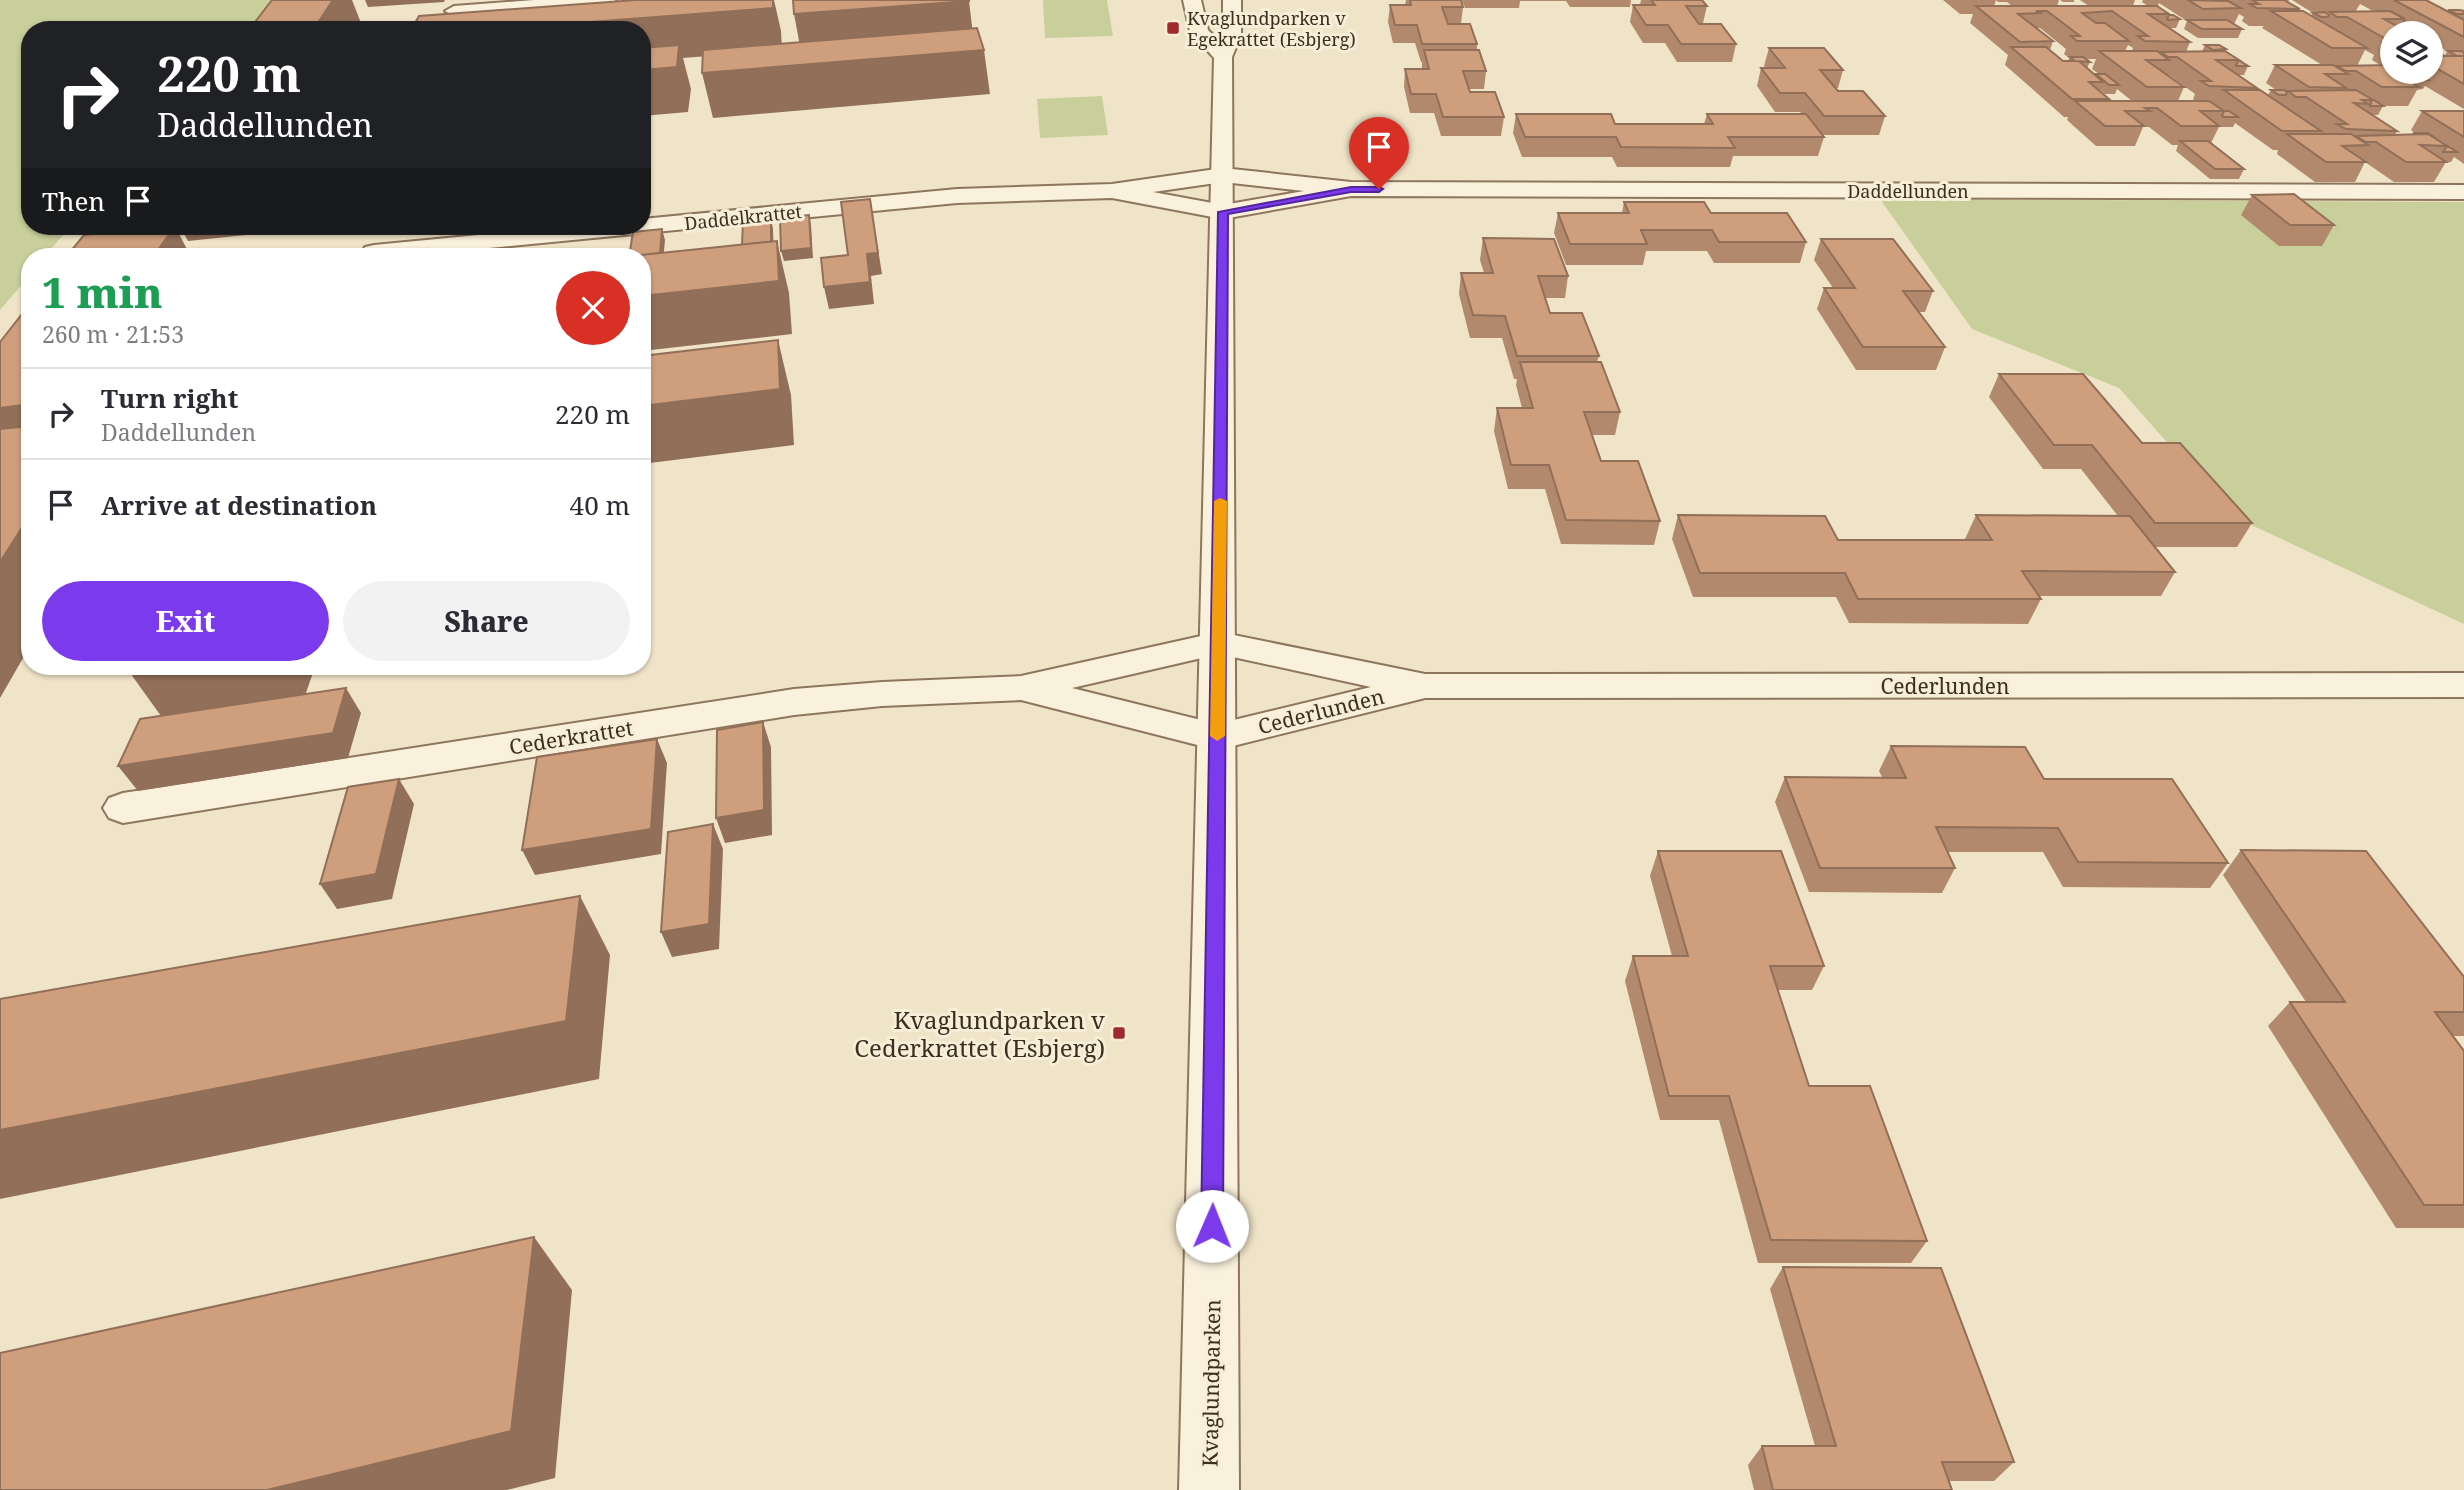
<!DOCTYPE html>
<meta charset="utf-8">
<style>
:root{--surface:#fff;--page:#f2f2f3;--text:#2b2b33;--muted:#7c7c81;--line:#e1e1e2;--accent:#7c3aed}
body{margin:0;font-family:"Noto Serif",serif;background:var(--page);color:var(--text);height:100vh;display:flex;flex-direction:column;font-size:26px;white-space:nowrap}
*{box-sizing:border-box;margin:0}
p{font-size:23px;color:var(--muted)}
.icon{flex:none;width:38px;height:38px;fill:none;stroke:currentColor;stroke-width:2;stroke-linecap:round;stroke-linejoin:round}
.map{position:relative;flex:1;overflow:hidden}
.details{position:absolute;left:21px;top:248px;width:630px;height:427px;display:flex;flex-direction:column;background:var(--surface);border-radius:28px;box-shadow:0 2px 5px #0004}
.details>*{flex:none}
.banner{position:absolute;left:21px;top:21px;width:630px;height:214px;border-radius:28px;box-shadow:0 2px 5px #0004;background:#202124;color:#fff;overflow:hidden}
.controls{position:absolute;left:2380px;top:21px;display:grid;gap:14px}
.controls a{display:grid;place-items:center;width:63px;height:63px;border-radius:50%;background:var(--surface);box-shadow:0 2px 5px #0004;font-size:35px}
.pin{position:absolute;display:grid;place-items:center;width:60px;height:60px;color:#fff;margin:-72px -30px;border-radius:50% 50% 50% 0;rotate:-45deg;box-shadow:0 0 7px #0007}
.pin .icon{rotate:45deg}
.me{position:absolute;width:77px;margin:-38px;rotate:1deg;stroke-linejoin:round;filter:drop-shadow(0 0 5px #0008)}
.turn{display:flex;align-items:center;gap:24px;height:147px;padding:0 21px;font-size:32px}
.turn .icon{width:91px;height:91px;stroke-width:2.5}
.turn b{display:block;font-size:49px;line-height:60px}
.then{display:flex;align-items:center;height:66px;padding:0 21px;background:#0003;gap:14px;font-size:26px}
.round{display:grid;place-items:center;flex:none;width:74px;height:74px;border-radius:37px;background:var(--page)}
.head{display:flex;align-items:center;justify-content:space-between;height:119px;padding:0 21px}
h1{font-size:42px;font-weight:800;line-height:52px;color:#1e9e55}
.action{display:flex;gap:14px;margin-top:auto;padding:14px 21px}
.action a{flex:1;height:80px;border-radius:42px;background:var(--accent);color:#fff;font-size:28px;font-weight:800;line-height:80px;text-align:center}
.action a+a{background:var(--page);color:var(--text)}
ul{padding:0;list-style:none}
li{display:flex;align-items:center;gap:21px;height:91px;padding:0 21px;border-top:2px solid var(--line)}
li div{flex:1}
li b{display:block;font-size:26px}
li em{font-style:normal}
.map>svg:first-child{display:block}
.green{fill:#c9cf9b}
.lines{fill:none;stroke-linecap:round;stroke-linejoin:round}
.minor-casing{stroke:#8d765c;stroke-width:4}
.tertiary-casing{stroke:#8d765c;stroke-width:4}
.minor{fill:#faf1dc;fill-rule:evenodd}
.tertiary{fill:#faf1dc;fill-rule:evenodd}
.wall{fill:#b2896c;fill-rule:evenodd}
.shaded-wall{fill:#916f58}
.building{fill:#cf9f7d;stroke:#916f58;stroke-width:2}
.route{fill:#7c3aed;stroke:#51269a;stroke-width:2}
.slow{fill:#f59e0b}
.poi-dot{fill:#9e2a2b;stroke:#f7eed8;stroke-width:2.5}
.labels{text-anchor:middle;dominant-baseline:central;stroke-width:6;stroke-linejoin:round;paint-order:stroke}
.far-poi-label{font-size:18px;fill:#3d2e20;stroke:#f7eed8;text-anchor:start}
.far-street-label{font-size:18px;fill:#3d2e20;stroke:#f7eed8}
.street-label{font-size:21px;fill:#3d2e20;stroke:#f7eed8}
.near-poi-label{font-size:24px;fill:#3d2e20;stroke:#f7eed8;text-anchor:end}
</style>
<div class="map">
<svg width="2464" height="1490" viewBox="0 0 2464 1490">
<rect width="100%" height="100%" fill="#f0e4c8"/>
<g class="green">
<polygon points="0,0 307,0 290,21 239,26 236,30 30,30 30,226 71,226 44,257 30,257 30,275 0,310"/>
<polygon points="1043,0 1107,0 1113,36 1045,38"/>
<polygon points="1102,96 1108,135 1040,138 1037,99"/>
<polygon points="1880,199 2464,202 2464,624 2232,516 2119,388 1972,329"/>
</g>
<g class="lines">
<defs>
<g id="minor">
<polygon points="534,0 616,0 607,5 454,16 445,11 454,6"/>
<path d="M1223,168L1351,182L2464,185V199L1351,196L1223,219L1112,198L957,203L396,257H366L362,252L365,247L374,245L573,226H642V219L957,189L1112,184ZM1223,182L1304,191L1223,205L1153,192Z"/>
<path d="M1219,632L1425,674L2464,673V697L1425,698L1217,750L1021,700L882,706L794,715L123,823L109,818L103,808L109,798L123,793L794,689L882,682L1021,676ZM1219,654L1371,687L1217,724L1072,688Z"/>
</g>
<polygon id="tertiary" points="1183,0 1201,0 1208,30 1220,42 1223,35 1223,0 1241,0 1241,35 1232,57 1239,1490 1179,1490 1214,58 1190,31"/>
</defs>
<use href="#minor" class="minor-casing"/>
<use href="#tertiary" class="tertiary-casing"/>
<use href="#minor" class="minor"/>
<use href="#tertiary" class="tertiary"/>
</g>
<g class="wall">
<polygon points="1406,0 1461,0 1463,7 1461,24 1477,44 1477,50 1486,71 1484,89 1469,89 1470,92 1504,117 1501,136 1441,136 1434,113 1410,113 1404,87 1405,69 1422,69 1422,62 1421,62 1415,43 1393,43 1388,22 1390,5 1405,5"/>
<polygon points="1462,0 1631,0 1630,7 1570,7 1566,1 1520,1 1519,8 1465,8"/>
<polygon points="1641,0 1702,0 1707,6 1703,23 1736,44 1732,62 1677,62 1665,43 1643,43 1630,22 1633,5 1640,5"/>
<path d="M1943,0H2059L2057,6H2089L2080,0H2135L2133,6H2148L2142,2L2143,0H2289L2288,2L2300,9L2299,11L2311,16L2313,13L2292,0H2426L2447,11L2448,10L2464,11V109L2425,86L2423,89L2417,90L2408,106H2383L2378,115H2373L2397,131L2395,135L2412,134L2413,133H2415L2411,130L2422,111H2464V164L2454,157L2451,162H2446L2434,182H2394L2365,162L2355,182H2315L2277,154L2278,150H2273L2235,123L2233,127H2219L2211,143L2244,169L2239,179H2210L2176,151L2178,145H2172L2149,127H2143L2135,146H2096L2067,120L2068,117H2064L2005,65L2008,55L1970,23L1973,14H1960ZM1996,0L1998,2H2007L2012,6H1994ZM2159,3L2187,21L2184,29L2198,38H2238L2242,29L2234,24L2239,14L2244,17L2242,21L2249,26H2264L2262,28L2322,65H2275L2266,83L2276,90H2271L2268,95L2256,90L2257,88L2239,75H2244L2248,66L2238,61L2239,60L2225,51L2226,49L2205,45L2202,51L2186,52L2190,42L2170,28H2176L2180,19L2169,15V14L2158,6ZM2360,4L2375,12H2355ZM2037,28H2040L2066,49L2064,54L2069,58L2068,61H2063L2050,50L2053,41ZM2410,31L2413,33H2412H2431V42L2447,51L2445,56H2440L2441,54L2434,50L2436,48L2431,45V72H2392L2357,66L2365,50L2374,55L2372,60L2380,65H2392V33H2409ZM2128,45L2133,48L2132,51H2125ZM2085,59H2096L2092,69L2099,74H2096L2095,76L2087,68L2090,62ZM2167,75H2169L2195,94L2193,99L2195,101H2178L2184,87ZM2117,89L2132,101H2108L2109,99L2100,91V90L2105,94H2115Z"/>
<polygon points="2060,0 2074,0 2074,2 2063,2"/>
<polygon points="1769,48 1843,70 1838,88 1836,88 1838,91 1885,116 1879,135 1823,135 1824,137 1818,156 1733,156 1730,167 1617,167 1612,157 1522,157 1513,133 1516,114 1615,124 1704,124 1707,114 1802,114 1800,112 1775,112 1757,86 1761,68 1766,68 1764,66"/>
<polygon points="2252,195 2334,225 2322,246 2279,246 2241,215"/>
<polygon points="1624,202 1711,213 1806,242 1800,263 1714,263 1707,251 1646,251 1643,265 1566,265 1554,233 1558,213 1622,213"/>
<polygon points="1483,238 1568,276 1565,298 1545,298 1550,313 1599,356 1597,362 1620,412 1615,435 1592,435 1601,461 1660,521 1654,545 1561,544 1545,489 1508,489 1494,431 1497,408 1522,408 1516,385 1517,379 1514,379 1502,338 1470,338 1459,294 1461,273 1484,273 1480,260"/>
<polygon points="1821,239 1933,291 1925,312 1919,312 1945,347 1936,370 1856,370 1817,309 1824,288 1833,288 1814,260"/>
<polygon points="1999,374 2142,443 2252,523 2237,547 2155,547 2175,572 2161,596 2038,596 2041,599 2028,624 1849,623 1836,597 1693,597 1672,539 1678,515 1838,540 1965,539 1976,515 2118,516 2081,469 2043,469 1989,397"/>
<polygon points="1891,746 2044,779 2228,863 2210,888 2063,887 2043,852 1948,852 1955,868 1942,893 1809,892 1775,802 1785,777 1882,777 1879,771"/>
<polygon points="2241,850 2464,977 2464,1036 2453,1036 2464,1051 2464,1228 2396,1228 2268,1026 2290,1002 2306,1002 2223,875"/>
<polygon points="1658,851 1824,966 1812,990 1778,990 1809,1086 1927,1241 1911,1263 1758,1263 1719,1120 1660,1120 1625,981 1633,956 1672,956 1650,876"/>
<polygon points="1783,1267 2014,1462 1994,1481 1949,1481 1952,1490 1754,1490 1748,1465 1762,1446 1815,1446 1770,1289"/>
</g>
<g class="shaded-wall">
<polygon points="333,0 352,0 361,23 357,30 313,30"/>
<polygon points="365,0 445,0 444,2 368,7"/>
<polygon points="774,0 781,31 782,50 683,58 691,89 688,112 642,116 642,30 486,30"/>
<polygon points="969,1 974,43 802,57 794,14"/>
<polygon points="984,50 990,94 713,118 702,73"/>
<polygon points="870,199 882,274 871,276 874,304 829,309 824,287 867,254"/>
<polygon points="809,215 811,225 813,258 784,261 781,251"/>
<polygon points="771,219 773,229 774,262 745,265"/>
<polygon points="175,226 191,257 153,257"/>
<polygon points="180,226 272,226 267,233 188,241"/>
<polygon points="662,229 665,240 662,274 642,276"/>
<polygon points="777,241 789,293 792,334 642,351 642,296"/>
<polygon points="778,340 791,395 794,445 642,464 642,406"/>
<polygon points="30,404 30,465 0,468 0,408"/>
<polygon points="30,515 30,646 0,698 0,562"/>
<polygon points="150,667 315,667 300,710 171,730 128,670"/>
<polygon points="346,688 361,713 348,758 138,791 118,766"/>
<polygon points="763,722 771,747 772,835 725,843 716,818"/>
<polygon points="657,739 667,763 661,854 535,875 522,850"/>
<polygon points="399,779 414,804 392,899 337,909 320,884"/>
<polygon points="713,824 723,849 719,949 672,957 661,932"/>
<polygon points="580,896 610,955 599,1079 0,1199 0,1130"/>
<polygon points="534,1237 572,1290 555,1478 507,1490 267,1490"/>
</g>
<g class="building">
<polygon points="272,0 333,0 313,30 249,30"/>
<polygon points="636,0 773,0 773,8 486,30 411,30 419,16"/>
<polygon points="793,0 969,0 969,1 794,14"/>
<polygon points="1410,0 1461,0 1463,7 1442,7 1448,24 1470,24 1477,44 1422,44 1417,25 1395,25 1390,5 1411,5"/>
<polygon points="1651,0 1702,0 1707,6 1686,6 1699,24 1721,24 1736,44 1681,44 1668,25 1646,25 1633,5 1655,5"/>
<polygon points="2188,0 2228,1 2241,8 2203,9"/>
<polygon points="2252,0 2284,0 2300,9 2257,8 2250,4 2259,4"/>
<polygon points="2394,0 2426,0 2464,20 2464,37"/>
<polygon points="1976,6 2157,6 2169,14 2148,14 2190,42 2145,41 2138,36 2148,36 2112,11 2082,13 2096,23 2105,23 2129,41 2077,41 2071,36 2080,36 2047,11 2036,11 2040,13 2018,14 2053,41 2020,42"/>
<polygon points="2448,10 2460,10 2464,11 2464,14 2457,14"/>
<polygon points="2271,11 2303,11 2367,48 2332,48"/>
<polygon points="2390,11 2405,19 2384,19 2409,33 2392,33 2392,47 2381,42 2391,42 2347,17 2337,17 2330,12"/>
<polygon points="2325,12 2329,15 2328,17 2321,17 2313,13"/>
<polygon points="2169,15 2173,15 2180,19 2168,20 2167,19"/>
<polygon points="2187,20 2227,20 2242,29 2202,29"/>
<polygon points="2404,21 2405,21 2414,25 2402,25"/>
<polygon points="977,28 984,50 702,73 703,50"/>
<polygon points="679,45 677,67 642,70 642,48"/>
<polygon points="2205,45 2219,45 2226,49 2213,50"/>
<polygon points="2011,47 2046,47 2063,61 2079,61 2103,82 2089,82 2109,99 2072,99"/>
<polygon points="1769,48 1824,48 1843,70 1820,70 1838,91 1863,91 1885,116 1824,116 1805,93 1780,93 1761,68 1785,68"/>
<polygon points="1424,50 1479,50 1486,71 1463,71 1470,92 1495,92 1504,117 1443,117 1436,94 1411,94 1405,69 1429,69"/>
<polygon points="2434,50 2441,54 2432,54"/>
<polygon points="2099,51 2157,51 2169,60 2146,60 2184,87 2147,87"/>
<polygon points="2225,51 2239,60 2216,60 2257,88 2209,86 2201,81 2211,81 2177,57 2168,57 2161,52"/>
<polygon points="2448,51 2460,51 2464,52 2464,56 2457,56"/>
<polygon points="2431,56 2464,56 2464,84 2431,65"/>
<polygon points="2070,57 2083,57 2090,62 2075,61"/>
<polygon points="2238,61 2240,61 2248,66 2236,66"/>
<polygon points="2275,65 2333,65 2348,74 2325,74 2346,88 2309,87"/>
<polygon points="2392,65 2392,72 2415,72 2420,74 2396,74 2419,87 2382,87 2356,71 2346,71 2337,66"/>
<polygon points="2096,74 2105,74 2119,85 2109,85"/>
<polygon points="2419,75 2428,80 2416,80"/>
<polygon points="2224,90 2260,90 2321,131 2282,131"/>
<polygon points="2271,90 2284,90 2287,92 2286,95 2279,95"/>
<polygon points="2356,90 2373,100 2362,100 2368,104 2354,103 2397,131 2346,129 2337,124 2347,124 2306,97 2296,97 2288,91"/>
<polygon points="2372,100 2374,100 2383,106 2370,106"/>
<polygon points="2075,101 2209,101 2224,111 2200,111 2219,126 2181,126 2157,108 2145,108 2150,111 2125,111 2144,126 2105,126"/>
<polygon points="2224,111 2229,111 2238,117 2224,117 2222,116"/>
<polygon points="2422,111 2464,111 2464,137"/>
<polygon points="1516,114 1611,114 1615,124 1713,124 1707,114 1806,114 1824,137 1728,137 1735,148 1621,147 1616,137 1525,137"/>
<polygon points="2413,133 2428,133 2437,139 2428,134 2416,134"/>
<polygon points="2287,134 2351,134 2368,145 2342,146 2366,162 2326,162"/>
<polygon points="2428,134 2447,146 2420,145 2446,162 2406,162 2376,142 2366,142 2356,136"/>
<polygon points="2180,141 2208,141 2244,169 2215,169"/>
<polygon points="2446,145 2457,152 2443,152 2447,146"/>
<polygon points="2294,194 2334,225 2290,225 2252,195"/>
<polygon points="870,199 878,253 867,254 870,282 824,287 821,258 848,255 841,202"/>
<polygon points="1624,202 1704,202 1711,213 1787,213 1806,242 1719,242 1712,230 1641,230 1647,244 1570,244 1558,213 1629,213"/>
<polygon points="809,215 811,248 781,251 780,218"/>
<polygon points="771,219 771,242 742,245 743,221"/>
<polygon points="175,226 153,257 66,257 84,235"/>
<polygon points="662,229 660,253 629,257 633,232"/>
<polygon points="1483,238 1554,239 1568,276 1538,276 1550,313 1582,313 1599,356 1517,356 1505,316 1473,315 1461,273 1493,273"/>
<polygon points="1821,239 1893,239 1933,291 1903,291 1945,347 1863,347 1824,288 1855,288"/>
<polygon points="777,241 779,281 642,296 642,257 622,257"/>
<polygon points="30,304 30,404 0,408 0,342"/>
<polygon points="778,340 780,389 642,406 642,356"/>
<polygon points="1520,362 1601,362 1620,412 1584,412 1601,461 1638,461 1660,521 1566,520 1549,465 1511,465 1497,408 1533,408"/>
<polygon points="1999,374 2083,374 2142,443 2180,443 2252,523 2155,523 2092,445 2054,445"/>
<polygon points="30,426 30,515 0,562 0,429"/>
<polygon points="1678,515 1825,516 1838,540 1992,540 1976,515 2130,516 2175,572 2022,571 2041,599 1858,599 1845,573 1700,573"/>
<polygon points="129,667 150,667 128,670"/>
<polygon points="346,688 333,733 118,766 140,719"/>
<polygon points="763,722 764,810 716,818 717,730"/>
<polygon points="657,739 651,829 522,850 537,757"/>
<polygon points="1891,746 2025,747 2044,779 2172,779 2228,863 2078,862 2058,828 1936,827 1955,868 1820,868 1785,777 1906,778"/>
<polygon points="399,779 376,874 320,884 348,787"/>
<polygon points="713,824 709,924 661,932 668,832"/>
<polygon points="2241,850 2366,851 2464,977 2464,1012 2435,1012 2464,1051 2464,1205 2424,1205 2290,1002 2345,1002"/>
<polygon points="1658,851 1781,851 1824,966 1770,966 1809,1086 1870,1086 1927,1241 1771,1240 1729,1096 1669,1096 1633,956 1688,956"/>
<polygon points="580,896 566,1021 0,1130 0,999"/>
<polygon points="534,1237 511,1431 267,1490 0,1490 0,1353"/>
<polygon points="1783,1267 1941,1268 2014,1462 1942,1462 1952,1490 1773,1490 1762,1446 1836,1446"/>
</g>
<polygon class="route" points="1351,187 1379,187 1383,189 1379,192 1351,192 1228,214 1223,1226 1220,1233 1212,1236 1205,1233 1201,1226 1218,212"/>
<polygon class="slow" points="1220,498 1227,501 1225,736 1217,741 1210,736 1214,501"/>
<g class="poi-dot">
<rect x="1166" y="21" width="14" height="14" rx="3.5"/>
<rect x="1112" y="1026" width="14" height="14" rx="3.5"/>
</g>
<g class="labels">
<g class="far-poi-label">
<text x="1187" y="18">Kvaglundparken v<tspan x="1187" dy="21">Egekrattet (Esbjerg)</tspan></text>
</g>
<g class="far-street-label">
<text x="1908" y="191">Daddellunden</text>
<text transform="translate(743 217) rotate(-6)">Daddelkrattet</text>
</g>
<g class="street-label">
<text x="1945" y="686">Cederlunden</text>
<text transform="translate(1321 711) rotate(-14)">Cederlunden</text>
<text transform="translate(571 737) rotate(-9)">Cederkrattet</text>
<text transform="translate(1211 1383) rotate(-89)">Kvaglundparken</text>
</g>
<g class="near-poi-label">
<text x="1105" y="1019">Kvaglundparken v<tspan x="1105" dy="28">Cederkrattet (Esbjerg)</tspan></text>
</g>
</g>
</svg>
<div class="controls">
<a><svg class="icon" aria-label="layers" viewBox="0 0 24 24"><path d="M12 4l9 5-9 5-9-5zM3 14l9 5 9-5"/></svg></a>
</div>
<div class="pin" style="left:1379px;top:189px;background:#d93025"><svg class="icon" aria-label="arrive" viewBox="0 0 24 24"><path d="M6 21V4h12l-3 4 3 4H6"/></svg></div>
<svg class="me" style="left:1212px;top:1226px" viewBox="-20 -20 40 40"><circle r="19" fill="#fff"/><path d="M0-13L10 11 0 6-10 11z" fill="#7c3aed"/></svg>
<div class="banner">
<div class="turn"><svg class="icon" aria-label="right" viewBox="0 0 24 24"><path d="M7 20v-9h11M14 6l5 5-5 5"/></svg><div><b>220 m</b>Daddellunden</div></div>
<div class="then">Then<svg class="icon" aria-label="arrive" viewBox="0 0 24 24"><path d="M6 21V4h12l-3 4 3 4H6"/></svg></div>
</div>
<section class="details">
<div class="head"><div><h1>1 min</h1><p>260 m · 21:53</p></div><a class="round" style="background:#d93025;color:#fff"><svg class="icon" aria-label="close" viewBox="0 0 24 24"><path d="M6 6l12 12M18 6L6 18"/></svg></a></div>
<ul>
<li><svg class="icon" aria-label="right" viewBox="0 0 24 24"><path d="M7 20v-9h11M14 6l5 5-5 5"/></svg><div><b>Turn right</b><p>Daddellunden</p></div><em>220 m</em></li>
<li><svg class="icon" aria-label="arrive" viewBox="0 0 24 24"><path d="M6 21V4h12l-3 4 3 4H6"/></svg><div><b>Arrive at destination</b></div><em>40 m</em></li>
</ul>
<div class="action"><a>Exit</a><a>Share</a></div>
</section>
</div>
